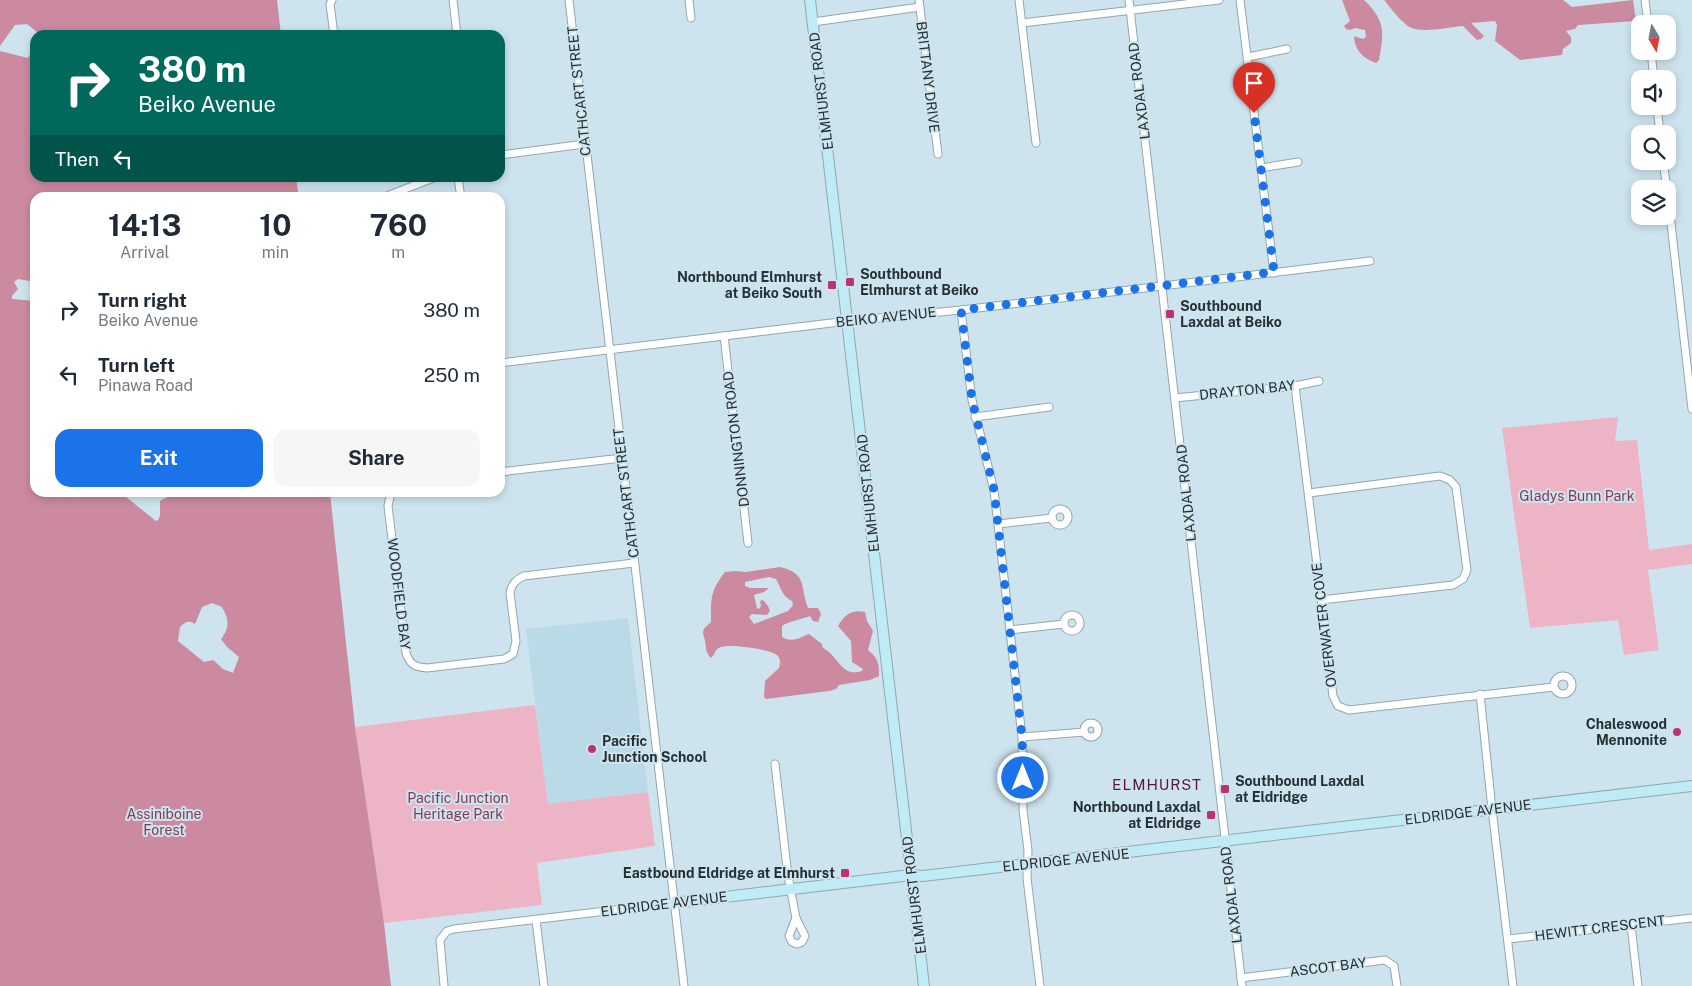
<!DOCTYPE html>
<style>
:root{--surface:#fff;--page:#f6f6f7;--text:#1f2937;--muted:#747a83;--accent:#1a73e8}
body{margin:0;font-family:"Public Sans",sans-serif;background:var(--page);color:var(--text);height:100vh;display:flex;flex-direction:column;font-size:19px;white-space:nowrap}
*{box-sizing:border-box;margin:0}
p{font-size:16px;color:var(--muted)}
.icon{flex:none;width:28px;height:28px;fill:none;stroke:currentColor;stroke-width:2;stroke-linecap:round;stroke-linejoin:round}
.map{position:relative;flex:1;overflow:hidden}
.sheet{position:absolute;left:30px;top:192px;width:475px;height:305px;display:flex;flex-direction:column;background:var(--surface);border-radius:15px;box-shadow:0 2px 8px #0003}
.sheet>*{flex:none}
.hud{position:absolute;left:30px;top:30px;width:475px;height:152px;border-radius:15px;box-shadow:0 2px 8px #0003;background:#00695c;color:#fff;overflow:hidden}
.needle{width:32px;rotate:170deg}
.buttons{position:absolute;left:1631px;top:15px;display:grid;gap:10px}
.buttons a{display:grid;place-items:center;width:45px;height:45px;border-radius:10px;background:var(--surface);box-shadow:0 2px 8px #0003;font-size:25px}
.pin{position:absolute;display:grid;place-items:center;width:42px;height:42px;color:#fff;margin:-51px -21px;border-radius:50% 50% 50% 0;rotate:-45deg;box-shadow:0 0 5px #0007}
.pin .icon{rotate:45deg}
.me{position:absolute;width:55px;margin:-28px;rotate:0deg;stroke-linejoin:round;filter:drop-shadow(0 0 4px #0008)}
.turn{display:flex;align-items:center;gap:18px;height:105px;padding:0 25px;font-size:22px}
.turn .icon{width:65px;height:65px;stroke-width:2.5}
.turn b{display:block;font-size:35px;line-height:42px}
.then{display:flex;align-items:center;height:48px;padding:0 25px;background:#0003;gap:10px;font-size:19px}
.eta{display:flex;justify-content:space-evenly;align-items:center;height:85px;text-align:center}
.eta b{font-size:30px;font-weight:700;line-height:35px}
.button{display:flex;gap:10px;margin-top:auto;padding:10px 25px}
.button a{flex:1;height:58px;border-radius:15px;background:var(--accent);color:#fff;font-size:20px;font-weight:700;line-height:58px;text-align:center}
.button a+a{background:var(--page);color:var(--text)}
ul{padding:0;list-style:none}
li{display:flex;align-items:center;gap:15px;height:65px;padding:0 25px}
li div{flex:1}
li b{display:block;font-size:19px}
li em{font-style:normal}
.map>svg:first-child{display:block}
.built{fill:#badae7}
.green{fill:#edb4c6}
.forest{fill:#cb8a9f;fill-rule:evenodd}
.lines{fill:none;stroke-linecap:round;stroke-linejoin:round}
.street-casing{stroke:#91a7b0;stroke-width:9}
.secondary-casing{stroke:#91a7b0;stroke-width:12}
.street{stroke:#fff;stroke-width:7}
.secondary{stroke:#bfebf7;stroke-width:10}
.route{stroke:#1a73e8;stroke-width:9;stroke-dasharray:0 16.2}
.poi-dot{fill:#bc336f;stroke:#cde4ee;stroke-width:2}
.labels{text-anchor:middle;dominant-baseline:central;stroke-width:4;stroke-linejoin:round;paint-order:stroke}
.street-label{font-size:14px;fill:#262f32;stroke:#cde4ee}
.poi-label{font-size:14px;font-weight:bold;fill:#262f32;stroke:#cde4ee;text-anchor:start}
.park-label{font-size:14px;fill:#863756;stroke:#cde4ee}
.neighbourhood-label{font-size:15px;letter-spacing:1px;fill:#5a1834;stroke:#cde4ee}
</style>
<div class="map">
<svg width="1692" height="986" viewBox="0 0 1692 986">
<rect width="100%" height="100%" fill="#cde4ee"/>
<polygon class="built" points="628,618 648,792 548,804 526,629"/>
<g class="green">
<polygon points="1618,417 1615,441 1637,440 1649,550 1692,544 1692,564 1648,570 1659,650 1624,655 1618,620 1530,628 1502,428"/>
<polygon points="535,705 548,804 648,792 655,846 537,863 542,905 384,923 355,727"/>
</g>
<g class="forest">
<polygon points="0,0 277,0 281,35 38,35 37,32 27,24 15,25 0,46"/>
<path d="M1342,0H1364C1386,21 1384,33 1379,60L1376,63C1364,59 1354,50 1354,36L1363,39L1366,37L1365,30L1355,28L1350,30L1346,29L1344,26L1350,21Z"/>
<path d="M1384,0H1563L1572,7L1633,0L1636,21L1578,25L1575,29L1566,31L1571,37V43L1563,49L1562,55L1520,60L1495,41L1497,25L1495,21L1471,23L1484,36L1481,39L1477,40L1463,26C1450,27 1424,33 1412,28C1403,25 1390,7 1384,0Z"/>
<path d="M35,44V178H296L299,197L35,198V282L18,279L14,282L18,289L12,296V299L35,301V492L121,493L156,521L158,520L160,516V501L175,493H330L355,727L384,923L391,986H0V51L28,58ZM212,603L222,607C229,620 230,627 221,639L227,647L239,657L233,673L223,669L213,660L204,662L178,641L180,627C185,622 189,620 195,624L202,607Z"/>
<path d="M780,567C808,573 800,588 808,608H818L821,614L818,622L813,621L810,616C802,619 787,622 782,626V637C792,643 799,638 809,634L822,644L823,648C839,656 841,678 862,671L863,669L852,662L851,641L838,626C844,615 852,609 865,612L867,621L873,631L868,650C878,658 879,663 879,676L870,680L839,685L836,689L829,691L766,699L764,697L765,681L779,668C780,664 781,660 778,656C771,649 731,644 721,647C715,648 715,655 711,658C704,651 707,646 704,637C704,636 703,634 703,633C703,628 708,625 711,622C711,599 710,591 725,572L735,571L746,572ZM769,577L776,579C781,588 782,596 792,601L793,605L788,611L754,624L749,617L752,614L767,615L770,611L768,606L763,600L760,601L761,606L759,609L757,608L754,595L764,592L769,588H750L745,586V582Z"/>
</g>
<g class="lines">
<defs>
<g id="street">
<polyline points="332,0 330,4 334,35"/>
<polyline points="453,0 457,35"/>
<polyline points="569,0 684,986"/>
<polyline points="689,0 691,18"/>
<polyline points="919,0 938,154"/>
<polyline points="1019,0 1036,143"/>
<polyline points="1129,0 1242,986"/>
<polyline points="1240,0 1274,273"/>
<polyline points="1645,0 1648,24"/>
<polyline points="813,22 920,7"/>
<polyline points="1022,23 1219,0"/>
<polyline points="1651,51 1654,79"/>
<polyline points="1248,57 1287,49"/>
<polyline points="1657,106 1660,134"/>
<polyline points="500,155 585,144"/>
<polyline points="1663,161 1667,189"/>
<polyline points="1261,168 1298,162"/>
<polyline points="458,178 461,198"/>
<polyline points="1668,197 1692,409"/>
<polyline points="382,198 433,178"/>
<polyline points="961,310 972,400 994,491 998,524 1022,737 1023,810 1028,850 1027,878 1040,986"/>
<polyline points="724,336 748,543"/>
<polyline points="500,363 848,321 961,310 1370,261"/>
<polyline points="1295,386 1333,696 1338,706 1349,710 1554,687"/>
<polyline points="1175,398 1295,386 1319,381"/>
<polyline points="975,417 1049,407"/>
<polyline points="500,472 622,458"/>
<path d="M391,492L388,506L406,653C410,665 415,667 427,668L504,659L513,654L516,641L510,593C512,583 516,580 524,576L634,563"/>
<polyline points="1309,493 1440,476 1450,480 1456,487 1467,570 1463,579 1453,585 1321,600"/>
<circle cx="1060" cy="517" r="8"/>
<polyline points="998,524 1052,518"/>
<circle cx="1072" cy="623" r="8"/>
<polyline points="1010,630 1064,624"/>
<circle cx="1563" cy="685" r="9"/>
<polyline points="1480,694 1492,809 1513,986"/>
<circle cx="1091" cy="730" r="7"/>
<polyline points="1022,737 1084,732"/>
<polyline points="775,764 788,876 796,918"/>
<polygon points="796,918 805,936 802,942 797,944 792,942 789,936"/>
<polyline points="536,920 544,986"/>
<polyline points="1631,925 1638,986"/>
<polyline points="1508,939 1692,918"/>
<polyline points="1241,978 1385,960 1394,966 1397,986"/>
<polyline points="444,986 440,940 447,931 454,929 674,903"/>
</g>
<g id="secondary">
<polyline points="810,0 924,986"/>
<polyline points="674,903 911,875 923,876 1692,786"/>
</g>
</defs>
<use href="#street" class="street-casing"/>
<use href="#secondary" class="secondary-casing"/>
<use href="#street" class="street"/>
<use href="#secondary" class="secondary"/>
</g>
<g class="lines">
<polyline class="route" points="1023,778 1022,737 994,490 972,400 961,310 1274,272 1254,113"/>
</g>
<g class="poi-dot">
<rect x="845" y="277" width="10" height="10" rx="2.5"/>
<rect x="827" y="280" width="10" height="10" rx="2.5"/>
<rect x="1165" y="309" width="10" height="10" rx="2.5"/>
<circle cx="1677" cy="732" r="5"/>
<circle cx="592" cy="749" r="5"/>
<rect x="1220" y="784" width="10" height="10" rx="2.5"/>
<rect x="1206" y="810" width="10" height="10" rx="2.5"/>
<rect x="840" y="868" width="10" height="10" rx="2.5"/>
</g>
<g class="labels">
<g class="street-label">
<text transform="translate(928 77) rotate(83)">BRITTANY DRIVE</text>
<text transform="translate(579 91) rotate(-96)">CATHCART STREET</text>
<text transform="translate(821 91) rotate(-97)">ELMHURST ROAD</text>
<text transform="translate(1139 91) rotate(-97)">LAXDAL ROAD</text>
<text transform="translate(886 317) rotate(-6)">BEIKO AVENUE</text>
<text transform="translate(1247 390) rotate(-6)">DRAYTON BAY</text>
<text transform="translate(736 439) rotate(-97)">DONNINGTON ROAD</text>
<text transform="translate(626 493) rotate(-97)">CATHCART STREET</text>
<text transform="translate(868 493) rotate(-96)">ELMHURST ROAD</text>
<text transform="translate(1186 493) rotate(-96)">LAXDAL ROAD</text>
<text transform="translate(399 594) rotate(83)">WOODFIELD BAY</text>
<text transform="translate(1324 625) rotate(-97)">OVERWATER COVE</text>
<text transform="translate(1468 812) rotate(-7)">ELDRIDGE AVENUE</text>
<text transform="translate(1066 860) rotate(-6)">ELDRIDGE AVENUE</text>
<text transform="translate(914 895) rotate(-97)">ELMHURST ROAD</text>
<text transform="translate(1231 895) rotate(-97)">LAXDAL ROAD</text>
<text transform="translate(664 904) rotate(-7)">ELDRIDGE AVENUE</text>
<text transform="translate(1600 928) rotate(-7)">HEWITT CRESCENT</text>
<text transform="translate(1328 967) rotate(-7)">ASCOT BAY</text>
</g>
<g class="poi-label">
<text x="860" y="274">Southbound<tspan x="860" dy="16">Elmhurst at Beiko</tspan></text>
<text x="822" y="277" text-anchor="end">Northbound Elmhurst<tspan x="822" dy="16">at Beiko South</tspan></text>
<text x="1180" y="306">Southbound<tspan x="1180" dy="16">Laxdal at Beiko</tspan></text>
<text x="1667" y="724" text-anchor="end">Chaleswood<tspan x="1667" dy="16">Mennonite</tspan></text>
<text x="602" y="741">Pacific<tspan x="602" dy="16">Junction School</tspan></text>
<text x="1235" y="781">Southbound Laxdal<tspan x="1235" dy="16">at Eldridge</tspan></text>
<text x="1201" y="807" text-anchor="end">Northbound Laxdal<tspan x="1201" dy="16">at Eldridge</tspan></text>
<text x="835" y="873" text-anchor="end">Eastbound Eldridge at Elmhurst</text>
</g>
<g class="park-label">
<text x="1577" y="496">Gladys Bunn Park</text>
<text x="458" y="798">Pacific Junction<tspan x="458" dy="16">Heritage Park</tspan></text>
<text x="164" y="814">Assiniboine<tspan x="164" dy="16">Forest</tspan></text>
</g>
<g class="neighbourhood-label">
<text x="1157" y="784">ELMHURST</text>
</g>
</g>
</svg>
<div class="buttons">
<a><svg class="needle" viewBox="-14 -14 28 28"><path d="M0-13l5 13h-10z" fill="#e53935"/><path d="M0 13l5-13h-10z" fill="#747a83"/></svg></a>
<a><svg class="icon" aria-label="sound" viewBox="0 0 24 24"><path d="M4 9h4l5-4v14l-5-4H4zM17 9q2 3 0 6"/></svg></a>
<a><svg class="icon" aria-label="search" viewBox="0 0 24 24"><circle cx="10" cy="10" r="6"/><path d="M15 15l6 6"/></svg></a>
<a><svg class="icon" aria-label="layers" viewBox="0 0 24 24"><path d="M12 4l9 5-9 5-9-5zM3 14l9 5 9-5"/></svg></a>
</div>
<div class="pin" style="left:1254px;top:113px;background:#d93025"><svg class="icon" aria-label="arrive" viewBox="0 0 24 24"><path d="M6 21V4h12l-3 4 3 4H6"/></svg></div>
<svg class="me" style="left:1023px;top:778px" viewBox="-20 -20 40 40"><circle r="17" fill="#1a73e8" stroke="#fff" stroke-width="3"/><path d="M0-11L8 9 0 5-8 9z" fill="#fff"/></svg>
<div class="hud">
<div class="turn"><svg class="icon" aria-label="right" viewBox="0 0 24 24"><path d="M7 20v-9h11M14 6l5 5-5 5"/></svg><div><b>380 m</b>Beiko Avenue</div></div>
<div class="then">Then<svg class="icon" aria-label="left" viewBox="0 0 24 24"><path d="M17 20v-9H6M10 6l-5 5 5 5"/></svg></div>
</div>
<section class="sheet">
<div class="eta">
<div><b>14:13</b><p>Arrival</p></div>
<div><b>10</b><p>min</p></div>
<div><b>760</b><p>m</p></div>
</div>
<ul>
<li><svg class="icon" aria-label="right" viewBox="0 0 24 24"><path d="M7 20v-9h11M14 6l5 5-5 5"/></svg><div><b>Turn right</b><p>Beiko Avenue</p></div><em>380 m</em></li>
<li><svg class="icon" aria-label="left" viewBox="0 0 24 24"><path d="M17 20v-9H6M10 6l-5 5 5 5"/></svg><div><b>Turn left</b><p>Pinawa Road</p></div><em>250 m</em></li>
</ul>
<div class="button"><a>Exit</a><a>Share</a></div>
</section>
</div>
